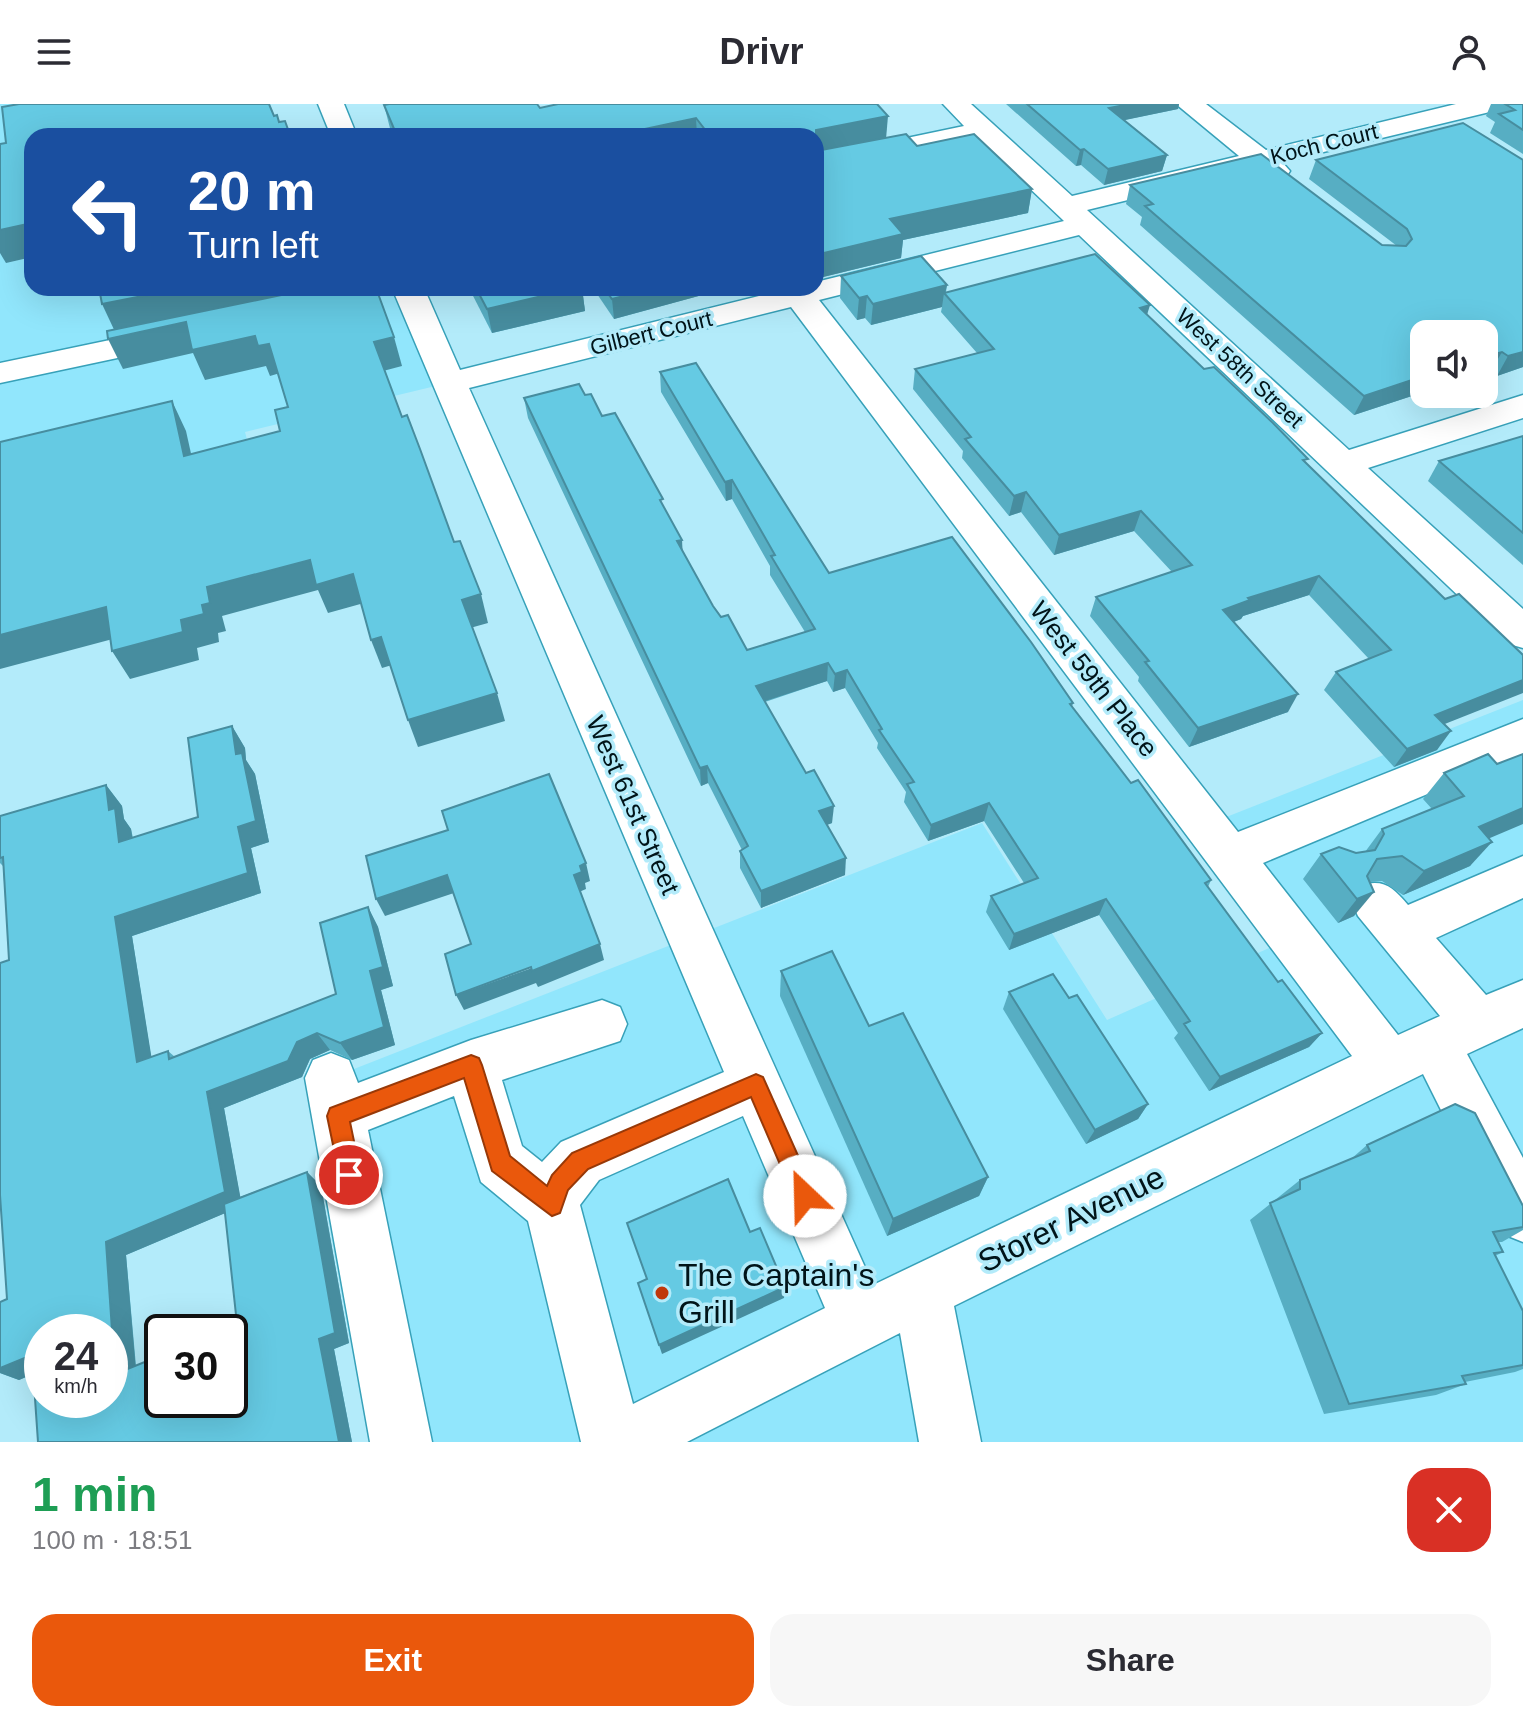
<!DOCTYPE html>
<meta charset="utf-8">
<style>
:root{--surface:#fff;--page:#f7f7f7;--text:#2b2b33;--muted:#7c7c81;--accent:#ea580c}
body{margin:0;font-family:Arial,sans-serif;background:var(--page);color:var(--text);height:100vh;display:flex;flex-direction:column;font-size:30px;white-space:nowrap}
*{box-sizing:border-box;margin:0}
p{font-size:26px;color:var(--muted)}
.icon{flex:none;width:44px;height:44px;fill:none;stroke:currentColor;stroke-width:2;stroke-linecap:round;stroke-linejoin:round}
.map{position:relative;height:1338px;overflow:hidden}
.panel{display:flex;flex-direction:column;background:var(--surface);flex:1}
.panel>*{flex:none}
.banner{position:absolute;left:24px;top:24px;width:800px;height:168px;border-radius:24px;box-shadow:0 8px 32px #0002;background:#1a4fa0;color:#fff;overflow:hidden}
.tools{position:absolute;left:1410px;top:216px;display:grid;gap:16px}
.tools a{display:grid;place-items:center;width:88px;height:88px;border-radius:16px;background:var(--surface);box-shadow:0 8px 32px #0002;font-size:40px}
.speed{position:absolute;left:24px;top:1210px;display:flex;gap:16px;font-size:40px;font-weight:700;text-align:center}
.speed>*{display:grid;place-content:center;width:104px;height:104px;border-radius:50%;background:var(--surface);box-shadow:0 8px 32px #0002;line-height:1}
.speed small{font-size:20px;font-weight:400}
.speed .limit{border:4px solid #111;border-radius:12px;background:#fff;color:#111}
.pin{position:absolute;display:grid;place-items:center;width:68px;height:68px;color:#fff;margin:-34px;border:4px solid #fff;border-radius:50%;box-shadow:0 2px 8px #0007}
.me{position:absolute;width:88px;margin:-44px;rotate:336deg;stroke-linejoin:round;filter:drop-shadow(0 0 6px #0008)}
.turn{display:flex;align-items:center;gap:28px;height:168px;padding:0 32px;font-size:36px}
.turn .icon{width:104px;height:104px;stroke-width:2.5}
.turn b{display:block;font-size:56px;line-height:68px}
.round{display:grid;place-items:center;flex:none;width:84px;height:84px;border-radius:24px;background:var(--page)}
.headline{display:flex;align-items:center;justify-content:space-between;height:136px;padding:0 32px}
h1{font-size:48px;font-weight:800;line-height:60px;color:#1e9e55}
.button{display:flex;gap:16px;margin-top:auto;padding:16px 32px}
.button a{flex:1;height:92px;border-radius:24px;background:var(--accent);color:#fff;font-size:32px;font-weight:800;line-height:92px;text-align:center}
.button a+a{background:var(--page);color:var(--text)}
header{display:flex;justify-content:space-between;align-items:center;height:104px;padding:0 32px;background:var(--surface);font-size:36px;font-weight:800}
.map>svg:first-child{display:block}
.built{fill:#91e6fc}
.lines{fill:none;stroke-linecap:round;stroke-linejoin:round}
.minor-casing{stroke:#37a1b9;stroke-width:3}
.minor{fill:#fff;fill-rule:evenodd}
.wall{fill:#57aec3;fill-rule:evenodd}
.shaded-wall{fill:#478d9f}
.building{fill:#65cae3;stroke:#478d9f;stroke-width:2;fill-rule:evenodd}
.route{fill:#ea580c;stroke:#983908;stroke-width:2}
.poi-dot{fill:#c0370a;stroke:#b3ebfa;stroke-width:3}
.labels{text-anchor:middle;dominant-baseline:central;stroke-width:7;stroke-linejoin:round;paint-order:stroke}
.far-street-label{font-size:22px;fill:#011419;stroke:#b3ebfa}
.street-label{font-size:26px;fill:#011419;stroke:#b3ebfa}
.near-street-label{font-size:32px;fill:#011419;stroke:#b3ebfa}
.near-poi-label{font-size:32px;fill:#011419;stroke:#b3ebfa;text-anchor:start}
</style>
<header><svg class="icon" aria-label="menu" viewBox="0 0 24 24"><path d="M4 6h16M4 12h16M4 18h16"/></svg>Drivr<svg class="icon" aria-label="person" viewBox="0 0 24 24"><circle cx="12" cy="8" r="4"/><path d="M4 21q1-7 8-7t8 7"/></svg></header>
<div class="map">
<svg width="1523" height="1338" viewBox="0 0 1523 1338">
<rect width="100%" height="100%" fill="#b3ebfa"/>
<g class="built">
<polygon points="0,0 122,0 32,32 32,184 161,184 172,233 406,184 448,279 245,328 278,454 0,532"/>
<polygon points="1523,596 1523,1338 401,1338 331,974 982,719 1107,916 1292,834 1206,721"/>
</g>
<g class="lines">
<defs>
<g id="minor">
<polygon points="318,0 344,0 357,32 331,32"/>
<path d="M943,0H971L1072,92L1239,52L1176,0H1206L1266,46L1456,0H1502L1498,6L1282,58L1290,67L1286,73H1266L1255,65L1087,106L1349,346L1523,291V314L1368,364L1523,505V544L1509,540L1079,131L819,196L1238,728L1523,615V650L1263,759L1398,931L1440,912L1358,812L1351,797L1358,782C1383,774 1392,782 1408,801L1523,752V794L1436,834L1486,891L1523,876V924L1467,950L1523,1054V1138L1503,1130L1423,970L954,1202L981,1338H919L900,1229L687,1338H581L528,1117L481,1078L454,992L368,1026L432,1338H370L305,974L313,956L331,949L349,956L358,979L471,936L602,896L620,903L627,920L620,937L502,976L522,1042L542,1058L561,1038L724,968L392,184H424L460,266L791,184H816V178L1064,117L978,35L816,69V53L964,22ZM791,203L1352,952L873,1181L469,284ZM743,1012L825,1204L633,1300L580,1101L599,1076Z"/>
<polygon points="172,223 183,226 188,233 183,240 0,279 0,259"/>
</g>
</defs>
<use href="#minor" class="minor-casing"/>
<use href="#minor" class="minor"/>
</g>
<g class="wall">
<polygon points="558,0 886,34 917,42 1032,85 1028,109 903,136 901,154 823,173 816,165 816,32 392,32 384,1 540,4"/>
<polygon points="1006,0 1179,0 1178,5 1124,16 1167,51 1162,67 1104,81 1081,61 1076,62"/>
<polygon points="1491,0 1523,0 1523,50 1490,29 1495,18 1486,12"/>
<polygon points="1316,56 1523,56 1523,263 1497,272 1491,267 1484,269 1484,230 1424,230 1424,288 1354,311 1140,121 1142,113 1126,100 1130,81 1382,141 1397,142 1309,75"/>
<polygon points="841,172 947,181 946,188 1147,211 1306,360 1444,620 1437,646 1394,663 1324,586 1336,568 1369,555 1309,491 1243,512 1241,515 1234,518 1288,608 1189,643 1138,577 1139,573 1090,512 1096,493 1172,468 1134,427 1054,451 1021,408 1009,412 962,354 963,347 913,285 915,265 977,249 941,208 942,203 871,221 865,214 857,216 840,194"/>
<polygon points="469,184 582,184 585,207 492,229"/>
<polygon points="593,184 728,184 614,215"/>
<polygon points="660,268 829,469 1073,599 1072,603 1131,679 1211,776 1208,783 1278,878 1322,929 1309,943 1209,987 1174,934 1178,929 1099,811 1009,846 986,808 991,792 1024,779 984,717 928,737 904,698 906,688 877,644 878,639 845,584 833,588 827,577 765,598 832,719 827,721 845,771 761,804 740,764 740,747 742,746 708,679 701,682 528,314 524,294 585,291 602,312 664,403 683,448 713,502 747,546 805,528 770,471 770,462 732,395 726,397 661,288"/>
<polygon points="1523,332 1523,461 1428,377 1439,357"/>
<path d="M232,622L245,644L246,656L255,670L269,738L251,744L261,789L132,832L151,953L168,947L175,953L336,890L320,819L368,803L378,823L393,882L381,886L395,941L352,956L330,946L310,955L302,973L224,1004L240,1093L307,1068L321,1082L349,1239L334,1245L352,1338H38L33,1270L19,1276L0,1269V1198L7,1195L0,1091V859L9,856L3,762L0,759V712L106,681L122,702L124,715L131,725L133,734L198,713L188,634ZM225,1109L237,1220L218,1228H230V1296H162V1251L136,1262L126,1151ZM42,1228H110V1296H42Z"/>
<polygon points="1488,650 1489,734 1470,762 1403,791 1382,777 1370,778 1354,812 1338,819 1303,775 1321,750 1356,749 1365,748 1382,725 1432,705 1423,695 1444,669"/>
<polygon points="781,867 988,1073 979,1092 887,1132 780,892"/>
<polygon points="1009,888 1069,894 1148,1000 1138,1015 1086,1040 1003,905"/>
<polygon points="1367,1041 1523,1102 1523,1126 1502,1138 1498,1138 1503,1148 1495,1152 1523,1207 1523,1265 1515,1268 1465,1278 1466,1280 1436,1291 1324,1310 1250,1116 1300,1076 1351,1055"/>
</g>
<g class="shaded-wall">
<polygon points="1130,0 1179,0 1178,5 1106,20 1109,4"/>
<polygon points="888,12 886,35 816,50 816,26"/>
<polygon points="696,14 697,32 612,32"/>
<polygon points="1084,45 1081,61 1076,62 1080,46"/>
<polygon points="1167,51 1162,67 1104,81 1108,65"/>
<polygon points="1032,85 1028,109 903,136 901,154 823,173 824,149 890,115"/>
<polygon points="32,119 32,153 6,159 0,149 0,126"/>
<polygon points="947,181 945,190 944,189 942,203 871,221 873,200"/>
<polygon points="183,184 346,184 117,232 102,200"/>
<polygon points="576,184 582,184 585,207 492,229 487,205"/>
<polygon points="655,184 728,184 614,215 612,195"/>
<polygon points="867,192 865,214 857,216 859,194"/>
<polygon points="1150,201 1144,221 1140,204"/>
<polygon points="186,218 255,232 269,240 280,269 270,272 266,262 205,276 193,249 123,265 108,235"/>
<polygon points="394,233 402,262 383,267 374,238"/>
<polygon points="1502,248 1491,267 1484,269 1484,253"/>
<polygon points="1523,248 1523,263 1497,272 1508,252"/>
<polygon points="1424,272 1424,288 1354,311 1364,292"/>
<polygon points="172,297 186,327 198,381 184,352"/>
<polygon points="732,376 732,395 726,397 725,378"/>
<polygon points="1026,388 1021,408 1009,412 1014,392"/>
<polygon points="1141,407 1134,427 1054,451 1059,431"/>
<polygon points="682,436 683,455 677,437"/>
<polygon points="310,456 353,470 364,499 328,509 318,486 222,512 226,527 218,529 219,538 197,544 199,556 130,575 112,547 181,516 202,501 207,483"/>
<polygon points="1319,472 1309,491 1243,512 1241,515 1214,525 1223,506 1248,494"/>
<polygon points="481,490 488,519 470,524 462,496"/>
<polygon points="106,503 124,532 0,565 0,531"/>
<polygon points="381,533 392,561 382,564 371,536"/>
<polygon points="828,559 827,577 756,600 756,582"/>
<polygon points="847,566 845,584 833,588 835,570"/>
<polygon points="1523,576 1523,589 1422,629 1435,611"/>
<polygon points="497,589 505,617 418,643 408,616"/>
<polygon points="1298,590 1288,608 1189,643 1198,624"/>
<polygon points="232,622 245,644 246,656 255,670 269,738 251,744 261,789 132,832 155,975 137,958 115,813 238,723 236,650"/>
<polygon points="1451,627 1437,646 1394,663 1407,645"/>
<polygon points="707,662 708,679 701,682 700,664"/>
<polygon points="106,681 122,702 124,715 131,725 136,758 119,738 109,706"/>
<polygon points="989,699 984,717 928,737 931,721"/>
<polygon points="834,702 832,719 818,724 819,707"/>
<polygon points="1523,704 1523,720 1457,748 1479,723"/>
<polygon points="1492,738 1470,762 1403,791 1424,767"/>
<polygon points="846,754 845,771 761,804 761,787"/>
<polygon points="586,759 590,777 585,779 586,785 579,788 574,771 580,762"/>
<polygon points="447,771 454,789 385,812 376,795"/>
<polygon points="1374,788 1354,812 1338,819 1357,795"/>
<polygon points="1106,795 1099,811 1009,846 1014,830"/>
<polygon points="368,803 378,823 393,882 381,886 395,941 352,956 340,939 370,867"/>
<polygon points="600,840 604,856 538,883 536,879 464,906 456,891"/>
<polygon points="317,929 330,946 310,955 302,973 224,1004 242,1102 126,1151 137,1279 115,1270 106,1138 207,988 297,938"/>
<polygon points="1322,929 1309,943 1209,987 1220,973"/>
<polygon points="1148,1000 1138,1015 1086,1040 1095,1026"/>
<polygon points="307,1068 321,1082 349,1239 334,1245 352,1338 339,1338 319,1235"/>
<polygon points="988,1073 979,1092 887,1132 893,1115"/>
<polygon points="785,1183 784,1194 662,1250 659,1241"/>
<polygon points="32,1251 42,1266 19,1276 0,1269 0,1264"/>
</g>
<g class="building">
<polygon points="19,0 269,0 274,12 277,11 279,18 285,17 290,31 294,30 294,32 32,32 32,119 0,126 0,40 6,39 2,3"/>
<polygon points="389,0 537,0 540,4 558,0 877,0 888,12 816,26 816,32 710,32 696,14 612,32 397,32 384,1"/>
<polygon points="1027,0 1130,0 1109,4 1167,51 1108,65 1084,45 1080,46"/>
<polygon points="1505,0 1523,0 1523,26 1499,10 1515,6"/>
<polygon points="1463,19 1523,56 1523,248 1508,252 1502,248 1484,253 1484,230 1424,230 1424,272 1364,292 1145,102 1153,100 1130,81 1261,50 1382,141 1406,142 1412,135 1407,125 1316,56"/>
<polygon points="906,30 917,42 974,30 1032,85 890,115 903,130 824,149 816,139 816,47"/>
<polygon points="1095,150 1150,201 1140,204 1204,265 1214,263 1273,319 1308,355 1303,356 1445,495 1459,490 1523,551 1523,576 1435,611 1451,627 1407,645 1336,568 1391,546 1319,472 1248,494 1250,496 1223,506 1298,590 1198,624 1145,558 1149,557 1096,493 1192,461 1141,407 1059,431 1026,388 1014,392 965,335 971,333 915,265 994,245 944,189"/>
<polygon points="921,152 947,181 873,200 867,192 859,194 841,172"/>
<polygon points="99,184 183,184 102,200"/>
<polygon points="315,184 355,184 356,187 376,184 394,233 374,238 402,313 407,311 420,345 454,438 460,437 481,490 462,496 497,589 408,616 381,533 371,536 353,470 316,481 310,456 207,483 210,499 202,501 204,510 181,516 183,528 112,547 106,503 0,531 0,338 172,297 184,352 280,327 275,306 288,303 269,240 258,242 255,232 192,246 186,218 108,235 107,227"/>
<polygon points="476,184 576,184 487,205"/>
<polygon points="604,184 655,184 612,195"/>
<polygon points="696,259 829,469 952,433 1031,538 1073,599 1070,600 1131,679 1138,676 1211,776 1205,779 1278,878 1282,876 1322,929 1220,973 1184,920 1190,917 1106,795 1014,830 991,792 1038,774 989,699 931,721 907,680 914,678 879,626 882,625 847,566 835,570 828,559 756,582 806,669 814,666 834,702 819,707 846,754 761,787 740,747 748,742 707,662 700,664 524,294 579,280 585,291 591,290 602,312 615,309 663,395 660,396 682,436 677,437 713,502 721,513 728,511 747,546 815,525 771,452 775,451 732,376 725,378 660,268"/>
<polygon points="1523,332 1523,429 1439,357"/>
<path d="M232,622L236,650L242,649L256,717L238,723L248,769L115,813L137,958L168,947L169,955L336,890L320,819L368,803L383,863L370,867L384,923L340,939L317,929L297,938L288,957L207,988L225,1088L106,1138L115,1270L162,1251V1296H230V1228H218L237,1220L224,1100L307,1068L335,1229L319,1235L339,1338H38L32,1251L0,1264V1198L7,1195L0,1091V859L9,856L3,753L0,754V712L106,681L109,706L115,704L119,738L198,713L188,634ZM42,1228H110V1296H42Z"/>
<polygon points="1488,650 1497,660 1523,650 1523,704 1479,723 1492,738 1424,767 1402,752 1377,755 1367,772 1374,788 1357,795 1321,750 1339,743 1356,749 1375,746 1384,730 1382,725 1464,692 1444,669"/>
<polygon points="549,670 586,759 580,762 582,768 574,771 600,840 532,867 531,863 456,891 445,850 471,840 447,771 376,795 366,752 448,726 442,707"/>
<polygon points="832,847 869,922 903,909 988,1073 893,1115 781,867"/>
<polygon points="1053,870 1069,894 1077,891 1148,1000 1095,1026 1009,888"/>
<polygon points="1455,1000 1475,1009 1523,1102 1523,1123 1493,1128 1503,1148 1494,1149 1523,1207 1523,1261 1462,1272 1466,1280 1349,1300 1270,1099 1300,1085 1300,1076 1370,1047 1367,1041"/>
<polygon points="728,1075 750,1128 760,1124 785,1183 659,1241 638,1179 647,1175 627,1119"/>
</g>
<polygon class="route" points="471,951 479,954 482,961 510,1052 547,1082 552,1071 572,1049 756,970 763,973 816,1092 813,1100 805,1104 797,1100 751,993 588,1065 568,1086 560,1109 552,1112 492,1067 464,974 350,1018 361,1071 357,1079 349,1083 341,1079 327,1012 330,1004"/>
<circle class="poi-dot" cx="662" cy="1189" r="8"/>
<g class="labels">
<g class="far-street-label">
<text transform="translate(1324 40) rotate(-14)">Koch Court</text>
<text transform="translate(651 229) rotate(-14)">Gilbert Court</text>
<text transform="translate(1240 264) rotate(43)">West 58th Street</text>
</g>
<g class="street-label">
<text transform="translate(1094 575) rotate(52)">West 59th Place</text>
<text transform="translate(633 701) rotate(66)">West 61st Street</text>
</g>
<g class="near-street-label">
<text transform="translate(1071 1115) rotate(-26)">Storer Avenue</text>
</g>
<g class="near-poi-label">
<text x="678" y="1171">The Captain's<tspan x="678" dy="37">Grill</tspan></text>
</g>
</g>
</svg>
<div class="tools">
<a><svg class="icon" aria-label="sound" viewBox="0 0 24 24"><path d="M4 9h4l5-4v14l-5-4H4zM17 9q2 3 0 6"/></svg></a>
</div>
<div class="speed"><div>24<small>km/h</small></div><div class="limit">30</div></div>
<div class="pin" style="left:349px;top:1071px;background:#d93025"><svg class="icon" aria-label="arrive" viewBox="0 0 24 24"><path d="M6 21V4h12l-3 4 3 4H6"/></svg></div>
<svg class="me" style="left:805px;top:1092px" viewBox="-20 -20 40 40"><circle r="19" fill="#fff"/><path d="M0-13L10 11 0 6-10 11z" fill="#ea580c"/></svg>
<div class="banner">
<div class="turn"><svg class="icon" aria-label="left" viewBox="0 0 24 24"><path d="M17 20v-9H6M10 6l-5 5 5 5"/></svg><div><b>20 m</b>Turn left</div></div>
</div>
</div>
<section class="panel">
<div class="headline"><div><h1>1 min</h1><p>100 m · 18:51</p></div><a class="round" style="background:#d93025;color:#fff"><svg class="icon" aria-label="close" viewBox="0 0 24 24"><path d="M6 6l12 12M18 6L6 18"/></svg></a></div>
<div class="button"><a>Exit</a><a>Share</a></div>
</section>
